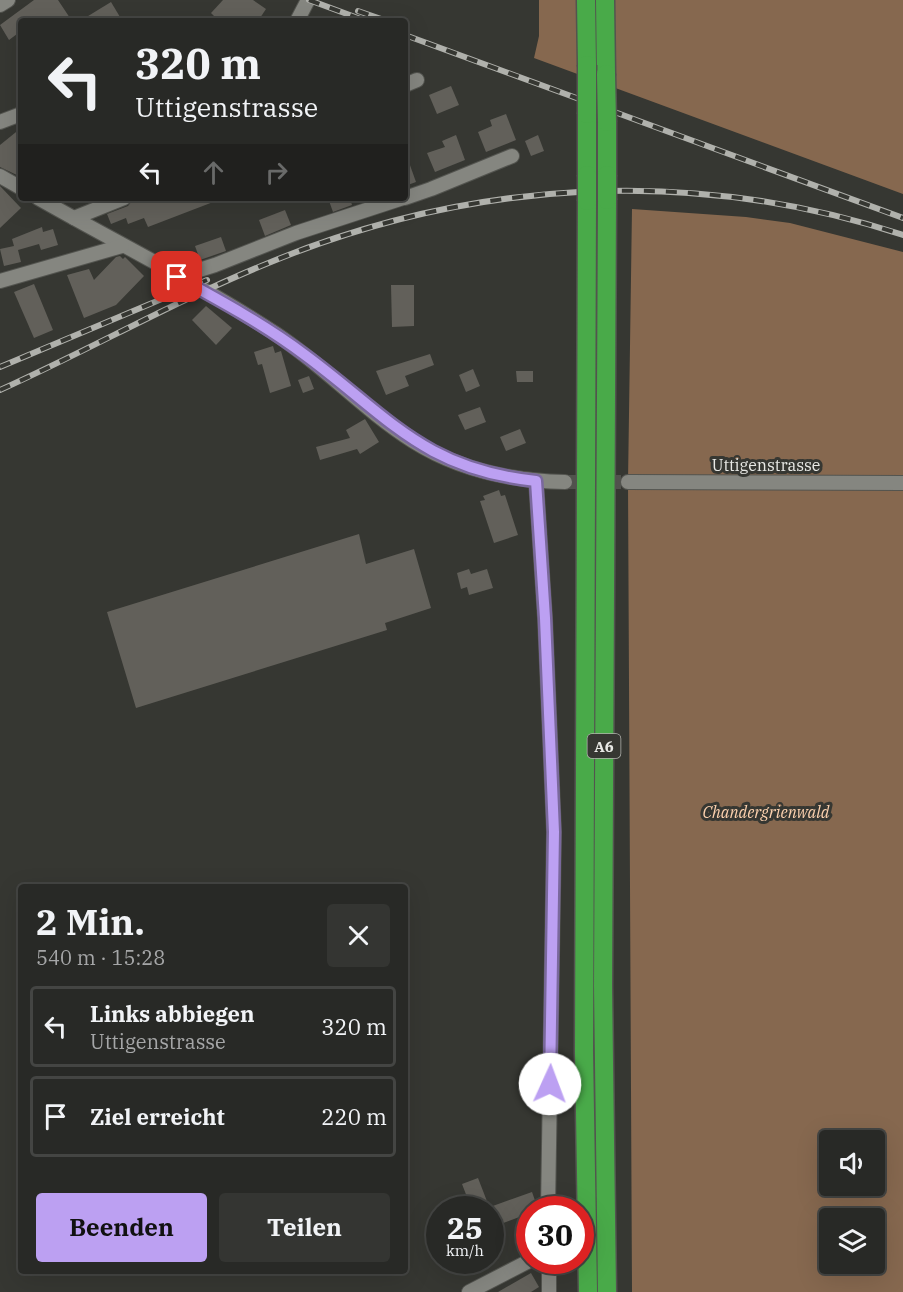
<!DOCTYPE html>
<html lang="de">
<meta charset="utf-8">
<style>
:root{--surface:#282926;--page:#343532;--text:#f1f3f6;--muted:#a5a6a7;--line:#444543;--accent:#bca0f2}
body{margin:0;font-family:"IBM Plex Serif",serif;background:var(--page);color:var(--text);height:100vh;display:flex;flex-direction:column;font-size:22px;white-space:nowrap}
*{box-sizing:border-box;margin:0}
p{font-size:20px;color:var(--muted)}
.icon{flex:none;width:33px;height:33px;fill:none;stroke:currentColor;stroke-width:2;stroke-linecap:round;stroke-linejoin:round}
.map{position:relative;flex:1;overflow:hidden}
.sheet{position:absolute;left:18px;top:884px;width:390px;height:390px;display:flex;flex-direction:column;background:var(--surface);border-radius:6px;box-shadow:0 6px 24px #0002,0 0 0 2px var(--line)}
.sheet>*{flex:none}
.top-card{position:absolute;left:18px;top:18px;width:390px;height:183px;border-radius:6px;box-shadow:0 6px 24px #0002,0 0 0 2px var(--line);background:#282926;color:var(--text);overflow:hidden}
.fabs{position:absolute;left:819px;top:1130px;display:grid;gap:12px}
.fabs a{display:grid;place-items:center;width:66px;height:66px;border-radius:6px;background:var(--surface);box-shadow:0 6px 24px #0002,0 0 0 2px var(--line);font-size:30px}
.speed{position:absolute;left:426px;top:1196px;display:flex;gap:12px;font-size:30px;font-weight:700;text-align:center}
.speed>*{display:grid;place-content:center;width:78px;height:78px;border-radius:50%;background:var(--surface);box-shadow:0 6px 24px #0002,0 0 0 2px var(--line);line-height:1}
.speed small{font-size:15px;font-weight:400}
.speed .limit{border:9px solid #d22;background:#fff;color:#111}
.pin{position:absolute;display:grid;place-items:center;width:51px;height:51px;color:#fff;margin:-26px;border-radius:12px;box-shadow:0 3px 9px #0006}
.me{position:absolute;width:66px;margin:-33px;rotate:2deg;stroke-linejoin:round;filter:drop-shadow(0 0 4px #0008)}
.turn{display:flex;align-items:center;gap:21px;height:126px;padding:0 18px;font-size:27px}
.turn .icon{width:78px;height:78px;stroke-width:2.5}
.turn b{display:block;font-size:42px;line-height:51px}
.lanes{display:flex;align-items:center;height:57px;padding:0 18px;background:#0003;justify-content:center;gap:30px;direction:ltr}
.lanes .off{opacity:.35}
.round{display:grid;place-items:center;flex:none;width:63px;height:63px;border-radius:6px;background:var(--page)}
.head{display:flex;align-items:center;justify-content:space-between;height:102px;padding:0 18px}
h1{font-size:36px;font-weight:700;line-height:45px}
.button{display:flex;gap:12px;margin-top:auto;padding:12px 18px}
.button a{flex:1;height:69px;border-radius:6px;background:var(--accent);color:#111;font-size:24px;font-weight:700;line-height:69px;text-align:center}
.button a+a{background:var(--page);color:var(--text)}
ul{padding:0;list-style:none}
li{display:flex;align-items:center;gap:18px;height:81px;margin:0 12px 9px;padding:0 6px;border:3px solid var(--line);border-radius:6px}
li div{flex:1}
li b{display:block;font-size:22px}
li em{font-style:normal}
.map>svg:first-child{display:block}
.forest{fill:#86684f;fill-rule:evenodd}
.building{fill:#62605a}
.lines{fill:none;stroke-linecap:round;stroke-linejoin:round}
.minor-tunnel{stroke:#51524d;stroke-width:14;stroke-dasharray:14 7;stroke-linecap:butt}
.minor-casing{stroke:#53544f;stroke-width:16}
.motorway-casing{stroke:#53544f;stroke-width:21}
.minor{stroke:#858680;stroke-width:14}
.motorway{stroke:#49aa49;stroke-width:18}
.rail-casing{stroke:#b0b1ac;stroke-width:6}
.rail{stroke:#363732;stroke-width:4;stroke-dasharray:11;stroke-linecap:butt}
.motorway-bridge-casing{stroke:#53544f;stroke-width:21;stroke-linecap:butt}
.motorway-bridge{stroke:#49aa49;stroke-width:18}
.route-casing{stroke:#7a689d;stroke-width:15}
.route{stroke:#bca0f2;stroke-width:10}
.labels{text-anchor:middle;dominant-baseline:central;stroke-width:6;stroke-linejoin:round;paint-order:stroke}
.shield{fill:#363732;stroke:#b3b4af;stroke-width:1.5}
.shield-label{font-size:15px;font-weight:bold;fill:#e8e9e5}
.street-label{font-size:16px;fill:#e8e9e5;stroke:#363732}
.park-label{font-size:16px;font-style:italic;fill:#fcd1ae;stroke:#363732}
</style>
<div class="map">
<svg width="903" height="1292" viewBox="0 0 903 1292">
<rect width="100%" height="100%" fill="#363732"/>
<g class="forest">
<polygon points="539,0 903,0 903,194 534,58 539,36"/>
<path d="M632,209L746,217L790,223L903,252V1292H632L628,482ZM830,1140H874V1185H830ZM830,1218H874V1263H830Z"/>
</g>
<g class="building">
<polygon points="34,0 58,0 72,21 21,21 21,31 9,40 0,25"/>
<polygon points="223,0 253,0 266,9 258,21 219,21 211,13"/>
<polygon points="111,2 120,17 114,21 80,21"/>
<polygon points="451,86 459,105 437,114 429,95"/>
<polygon points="506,114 516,140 486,152 478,132 492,126 490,120"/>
<polygon points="21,128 21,177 0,167 0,145"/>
<polygon points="456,135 465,160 435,172 427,153 445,147 442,141"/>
<polygon points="538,135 544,151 531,156 525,141"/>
<polygon points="406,154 416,182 405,186 405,155"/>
<polygon points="0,186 21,208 0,228"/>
<polygon points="134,198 221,198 221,199 148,227 144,218 128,224 126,218 111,224 107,214 128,206"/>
<polygon points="328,198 350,198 352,205 333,212"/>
<polygon points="285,210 291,225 265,236 259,220"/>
<polygon points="42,227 43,232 53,229 58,245 41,250 39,244 18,250 21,262 4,266 0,249 14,246 12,239"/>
<polygon points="221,237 226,251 200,260 195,246"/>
<polygon points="120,256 123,259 125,257 144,276 116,305 84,318 67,275 89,269 94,280 116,257"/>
<polygon points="34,284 53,330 34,338 14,292"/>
<polygon points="391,285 414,285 414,326 392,327"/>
<polygon points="206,306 232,328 216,345 192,320"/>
<polygon points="273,346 275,353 281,351 291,386 270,393 262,364 258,365 254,352"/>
<polygon points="430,354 434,365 405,376 409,386 386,395 376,371"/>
<polygon points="473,369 480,386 466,392 459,375"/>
<polygon points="516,371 533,371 533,382 517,382"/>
<polygon points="309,376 314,389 303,393 298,380"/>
<polygon points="480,407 486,422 465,430 458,415"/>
<polygon points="365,419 379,442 360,454 357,449 320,460 316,447 350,438 346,430"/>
<polygon points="520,429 526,443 506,451 500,437"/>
<polygon points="499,490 501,496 505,495 518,535 494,543 480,501 485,500 483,496"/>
<polygon points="359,534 366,564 414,549 431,608 385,623 387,630 136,708 107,612"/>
<polygon points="469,569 471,574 487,569 493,588 469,595 467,587 461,589 457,573"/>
<polygon points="478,1178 490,1209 463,1209 460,1199 467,1197 462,1184"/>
<polygon points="532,1192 538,1209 530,1209 530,1213 490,1228 490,1207"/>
<polygon points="531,1273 539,1287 531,1292 498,1292"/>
</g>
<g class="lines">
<polyline class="minor-tunnel" points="565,482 628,482"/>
<defs>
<g id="minor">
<polyline points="0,5 8,0"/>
<polyline points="297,21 308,0"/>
<polyline points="405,85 417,80"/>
<polyline points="0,122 21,114"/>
<polyline points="0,176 21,188"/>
<path d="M38,198C117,243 200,284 276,334C324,366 364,410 413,441C459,470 510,481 565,482"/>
<polyline points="405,198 431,189 512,156"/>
<polyline points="74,218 124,198"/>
<polyline points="177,277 215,265 296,233 403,198"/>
<polyline points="0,281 122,246"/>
<polyline points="536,481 545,618 554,832 548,1209"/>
<polyline points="628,482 903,483"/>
<polyline points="549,1260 549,1292"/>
<polyline points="469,1292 531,1260"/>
</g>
<g id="motorway">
<polyline points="586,0 587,65"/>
<polyline points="605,0 606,74"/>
<polyline points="587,175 587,114"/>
<polyline points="607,175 607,122"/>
<polyline points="607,200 603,986 607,1292"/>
<polyline points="587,201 584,1052 588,1292"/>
</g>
</defs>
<use href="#minor" class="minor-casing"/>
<use href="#motorway" class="motorway-casing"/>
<use href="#minor" class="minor"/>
<use href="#motorway" class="motorway"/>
<defs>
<g id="rail">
<polyline points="309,0 366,21"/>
<polyline points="358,11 387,21"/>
<polyline points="405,35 903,218"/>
<polyline points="0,367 207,280"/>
<path d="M0,390C89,350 175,301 266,264C470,179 693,166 903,235"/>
</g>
</defs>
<use href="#rail" class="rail-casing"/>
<use href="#rail" class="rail"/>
<defs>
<g id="motorway-bridge">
<polyline points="587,65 587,114"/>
<polyline points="606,74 607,122"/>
<polyline points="587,175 587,201"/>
<polyline points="607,200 607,175"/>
</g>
</defs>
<use href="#motorway-bridge" class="motorway-bridge-casing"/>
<use href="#motorway-bridge" class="motorway-bridge"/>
</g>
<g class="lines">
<defs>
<path id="route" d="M177,277C221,301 265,325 305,355C389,417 423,469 536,481L545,618L554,832L550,1084"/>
</defs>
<use href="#route" class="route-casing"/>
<use href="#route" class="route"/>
</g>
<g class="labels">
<rect class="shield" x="587.5" y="734" width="33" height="24" rx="4.5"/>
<g class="shield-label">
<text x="604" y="746">A6</text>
</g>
<g class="street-label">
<text x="766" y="465">Uttigenstrasse</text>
</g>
<g class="park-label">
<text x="766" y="812">Chandergrienwald</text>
</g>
</g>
</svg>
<div class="fabs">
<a><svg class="icon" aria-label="sound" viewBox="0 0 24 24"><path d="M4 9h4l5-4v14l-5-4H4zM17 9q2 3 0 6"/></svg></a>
<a><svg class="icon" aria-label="layers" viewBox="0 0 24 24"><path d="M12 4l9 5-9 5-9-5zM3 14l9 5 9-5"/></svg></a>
</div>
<div class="speed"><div>25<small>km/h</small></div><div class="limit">30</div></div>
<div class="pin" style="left:177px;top:277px;background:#d93025"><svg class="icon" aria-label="arrive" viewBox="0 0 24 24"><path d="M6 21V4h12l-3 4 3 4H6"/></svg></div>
<svg class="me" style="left:550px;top:1084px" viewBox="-20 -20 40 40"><circle r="19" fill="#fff"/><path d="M0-13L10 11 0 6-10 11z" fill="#bca0f2"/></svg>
<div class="top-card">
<div class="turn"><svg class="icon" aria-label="left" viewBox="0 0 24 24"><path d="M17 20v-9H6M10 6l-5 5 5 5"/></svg><div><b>320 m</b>Uttigenstrasse</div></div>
<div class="lanes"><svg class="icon" aria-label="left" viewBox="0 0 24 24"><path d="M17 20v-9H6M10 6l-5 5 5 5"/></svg><svg class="icon off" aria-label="ahead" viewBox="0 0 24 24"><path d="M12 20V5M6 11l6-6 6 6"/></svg><svg class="icon off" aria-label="right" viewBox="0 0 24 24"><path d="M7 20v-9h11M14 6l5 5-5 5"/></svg></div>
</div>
<section class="sheet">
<div class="head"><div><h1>2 Min.</h1><p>540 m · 15:28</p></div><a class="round"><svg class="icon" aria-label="close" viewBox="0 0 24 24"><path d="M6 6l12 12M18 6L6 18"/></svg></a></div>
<ul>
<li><svg class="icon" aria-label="left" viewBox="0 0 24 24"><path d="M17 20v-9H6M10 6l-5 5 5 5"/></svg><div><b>Links abbiegen</b><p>Uttigenstrasse</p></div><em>320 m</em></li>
<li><svg class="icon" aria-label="arrive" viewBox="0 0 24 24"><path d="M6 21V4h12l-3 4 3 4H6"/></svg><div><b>Ziel erreicht</b></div><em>220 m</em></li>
</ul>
<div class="button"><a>Beenden</a><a>Teilen</a></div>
</section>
</div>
